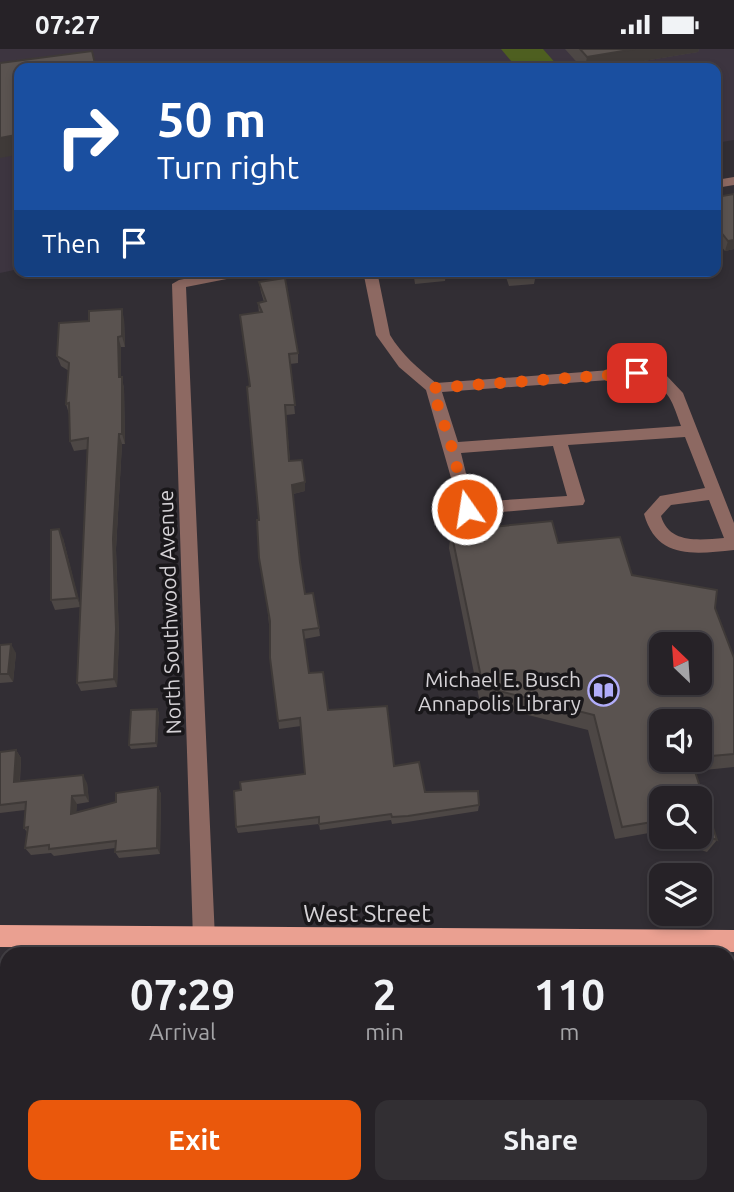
<!DOCTYPE html>
<style>
:root{--surface:#262227;--page:#322f33;--text:#f1f3f6;--muted:#a4a4a7;--line:#423f44;--accent:#ea580c}
body{margin:0;font-family:Ubuntu,sans-serif;background:var(--page);color:var(--text);height:100vh;display:flex;flex-direction:column;font-size:26px;white-space:nowrap}
*{box-sizing:border-box;margin:0}
p{font-size:23px;color:var(--muted)}
.icon{flex:none;width:38px;height:38px;fill:none;stroke:currentColor;stroke-width:2;stroke-linecap:round;stroke-linejoin:round}
.map{position:relative;flex:1;overflow:hidden}
.panel{position:absolute;left:0px;top:898px;width:735px;height:247px;display:flex;flex-direction:column;background:var(--surface);border-radius:21px 21px 0 0;box-shadow:0 4px 10px #0003,0 0 0 2px var(--line)}
.panel>*{flex:none}
.top-card{position:absolute;left:14px;top:14px;width:707px;height:214px;border-radius:14px;box-shadow:0 4px 10px #0003,0 0 0 2px var(--line);background:#1a4fa0;color:#fff;overflow:hidden}
.needle{width:46px;rotate:335deg}
.controls{position:absolute;left:649px;top:583px;display:grid;gap:14px}
.controls a{display:grid;place-items:center;width:63px;height:63px;border-radius:14px;background:var(--surface);box-shadow:0 4px 10px #0003,0 0 0 2px var(--line);font-size:35px}
.pin{position:absolute;display:grid;place-items:center;width:60px;height:60px;color:#fff;margin:-30px;border-radius:14px;box-shadow:0 4px 10px #0006}
.me{position:absolute;width:77px;margin:-38px;rotate:347deg;stroke-linejoin:round;filter:drop-shadow(0 0 5px #0008)}
.turn{display:flex;align-items:center;gap:24px;height:147px;padding:0 28px;font-size:32px}
.turn .icon{width:91px;height:91px;stroke-width:2.5}
.turn b{display:block;font-size:49px;line-height:60px}
.then{display:flex;align-items:center;height:66px;padding:0 28px;background:#0003;gap:14px;font-size:26px}
.eta{display:flex;justify-content:space-evenly;align-items:center;height:119px;text-align:center}
.eta b{font-size:42px;font-weight:700;line-height:49px}
.action{display:flex;gap:14px;margin-top:auto;padding:14px 28px}
.action a{flex:1;height:80px;border-radius:14px;background:var(--accent);color:#fff;font-size:28px;font-weight:700;line-height:80px;text-align:center}
.action a+a{background:var(--page);color:var(--text)}
.status{display:flex;justify-content:space-between;align-items:center;height:49px;padding:0 35px;background:var(--surface);direction:ltr}
.status svg{height:19px;fill:currentColor}
.map>svg:first-child{display:block}
.built{fill:#3d3540}
.green{fill:#4e5f20}
.lines{fill:none;stroke-linecap:round;stroke-linejoin:round}
.minor{fill:#8d6962;fill-rule:evenodd}
.major{fill:#eaa091;fill-rule:evenodd}
.wall{fill:#4d4745;fill-rule:evenodd}
.shaded-wall{fill:#3f3a38}
.building{fill:#5a5350;stroke:#3f3a38;stroke-width:2;fill-rule:evenodd}
.route{stroke:#ea580c;stroke-width:12;stroke-dasharray:0 21.6}
.labels{text-anchor:middle;dominant-baseline:central;stroke-width:7;stroke-linejoin:round;paint-order:stroke}
.street-label{font-size:21px;fill:#d5d2d6;stroke:#19171a}
.poi-label{font-size:21px;fill:#d5d2d6;stroke:#19171a;text-anchor:end}
.near-street-label{font-size:24px;fill:#d5d2d6;stroke:#19171a}
</style>
<div class="status"><b>07:27</b><svg viewBox="0 0 49 12"><path d="M0 12V9h3v3zM5 12V6h3v6zM10 12V3h3v9zM15 12V0h3v12zM26 1h20v11H26zM47 4h2v5h-2z"/></svg></div>
<div class="map">
<svg width="734" height="1143" viewBox="0 0 734 1143">
<rect width="100%" height="100%" fill="#322e34"/>
<polygon class="built" points="0,0 734,0 734,91 716,94 716,19 19,19 19,220 0,224"/>
<polygon class="green" points="501,0 543,0 558,17 517,19"/>
<g class="lines">
<g class="minor">
<polygon points="734,128 734,136 716,139 716,131"/>
<polygon points="224,222 253,222 247,226 186,238 215,890 212,898 204,901 196,898 193,890 172,235 179,231"/>
<path d="M363,222H377L390,286C402,306 418,319 436,334L637,319L665,325L683,344L734,474V501C695,505 657,511 644,465L660,447L705,439L685,388L568,396L585,452L583,456L467,466L461,464L426,341L399,318L376,286ZM637,329C668,336 671,349 681,377L458,393L442,343ZM553,397L567,447L473,453L461,404ZM709,451L724,489C699,491 669,495 661,467L671,456Z"/>
<rect x="482" y="1138" width="24" height="5"/>
</g>
<polygon class="major" points="0,876 734,881 734,903 0,898"/>
</g>
<g class="wall">
<polygon points="565,0 699,0 698,3 601,19 582,19"/>
<polygon points="716,148 734,200 725,202 716,191"/>
<polygon points="413,222 446,222 445,232 415,235"/>
<polygon points="458,222 498,222 459,225"/>
<polygon points="504,222 535,222 536,225 534,235 509,237"/>
<polygon points="259,233 298,304 298,314 290,315 295,365 286,366 290,412 305,442 293,445 300,513 305,545 319,579 320,587 304,590 309,624 328,661 425,743 479,756 478,762 407,773 392,775 391,771 320,781 319,775 238,784 236,778 241,741 305,725 301,677 279,680 259,471 250,337 259,264 258,254 264,253 261,243"/>
<polygon points="124,270 125,298 121,298 121,328 124,339 125,395 122,395 116,500 119,589 117,638 81,642 77,634 80,558 55,561 51,551 63,489 80,557 88,400 74,402 70,392 69,365 66,355 69,322 61,317 57,307"/>
<path d="M451,482L558,494L632,526L715,559L734,609V718L695,722L717,791L707,803L649,784L615,790L588,681L480,654L449,499ZM700,672V710H662ZM662,749H700V788H662Z"/>
<polygon points="0,596 16,604 13,633 0,634"/>
<polygon points="157,660 159,664 157,698 131,700 129,696"/>
<polygon points="16,701 21,709 20,733 87,734 89,753 77,755 76,763 116,753 158,738 161,745 160,805 119,809 115,803 115,799 54,807 51,804 31,806 25,799 27,783 24,779 25,761 0,764 0,703"/>
<rect x="0" y="1001" width="7" height="51"/>
<polygon points="579,1138 622,1138 622,1143 578,1143"/>
<polygon points="687,1138 728,1138 734,1143 688,1143"/>
</g>
<g class="shaded-wall">
<polygon points="635,0 699,0 698,3 601,19 585,19 587,8"/>
<polygon points="11,87 17,106 0,109 0,89"/>
<polygon points="734,191 734,200 725,202 728,192"/>
<polygon points="122,260 124,270 125,298 122,287"/>
<polygon points="118,288 121,298 121,339 119,328"/>
<polygon points="122,328 124,339 125,395 122,385"/>
<polygon points="119,385 122,395 116,500 119,589 117,638 114,630 113,490"/>
<polygon points="305,433 305,442 293,445 292,436"/>
<polygon points="59,480 63,489 81,558 77,549"/>
<polygon points="11,595 16,604 13,633 8,625"/>
<polygon points="157,660 159,664 157,698 156,694"/>
<polygon points="16,701 21,709 19,741 14,733"/>
<polygon points="83,726 87,734 89,753 85,746"/>
<polygon points="158,738 161,745 160,805 157,799"/>
<polygon points="72,747 77,755 76,772 71,765"/>
</g>
<g class="building">
<polygon points="580,0 635,0 587,8"/>
<polygon points="92,2 96,19 19,19 19,139 11,87 0,89 0,14"/>
<polygon points="734,145 734,191 728,192 716,177 716,148"/>
<polygon points="415,222 442,222 416,224"/>
<polygon points="509,222 535,222 536,225 511,227"/>
<polygon points="285,229 298,304 289,305 295,356 285,356 289,412 302,411 305,433 292,436 300,513 305,545 313,544 319,579 303,581 309,624 323,623 328,661 387,657 394,717 419,713 425,743 478,742 479,756 408,767 392,768 391,765 319,775 319,768 236,778 234,742 241,741 240,733 305,725 300,669 278,672 270,609 270,572 259,509 257,471 259,471 247,338 250,337 240,266 262,263 258,254 266,252 259,233"/>
<polygon points="122,260 122,287 118,288 119,328 122,328 122,385 119,385 113,490 116,580 114,630 77,634 88,389 70,392 69,354 66,355 69,314 57,307 59,274 89,272 89,262"/>
<path d="M552,472L558,494L620,488L632,526L717,541L715,559L734,609V705L700,708V672H662V710H691L717,791L700,785V749H662V773L658,772L622,778L594,666L483,638L451,482ZM662,595H700V634H662Z"/>
<polygon points="59,480 77,549 51,551 51,481"/>
<polygon points="11,595 8,625 0,625 0,596"/>
<polygon points="157,660 156,694 129,696 131,661"/>
<polygon points="16,701 14,733 83,726 85,746 72,747 71,765 116,753 116,744 158,738 157,799 115,803 116,792 49,800 49,796 25,799 28,778 24,779 26,753 0,756 0,703"/>
<rect x="0" y="1001" width="7" height="48"/>
<polygon points="728,1074 734,1074 734,1143 696,1143 696,1138 728,1138"/>
<rect x="294" y="1138" width="43" height="5"/>
<polygon points="583,1138 622,1138 622,1143 582,1143"/>
</g>
<g class="lines">
<polyline class="route" points="467,460 452,399 432,339 637,324"/>
</g>
<defs>
<symbol id="library-ring" viewBox="-11 -11 22 22"><circle r="9.5" fill="#19171a" stroke="#b1adfa" stroke-width="1.5"/><path d="M-6-4Q-3-5.5-.7-3.5V5Q-3 3-6 4ZM6-4Q3-5.5 .7-3.5V5Q3 3 6 4Z" fill="#b1adfa"/></symbol>
</defs>
<g fill-rule="evenodd">
<use href="#library-ring" x="586" y="624" width="35" height="35"/>
</g>
<g class="labels">
<g class="street-label">
<text transform="translate(169 563) rotate(-92)">North Southwood Avenue</text>
</g>
<g class="poi-label">
<text x="581" y="630">Michael E. Busch<tspan x="581" dy="24">Annapolis Library</tspan></text>
</g>
<g class="near-street-label">
<text x="367" y="864">West Street</text>
</g>
</g>
</svg>
<div class="controls">
<a><svg class="needle" viewBox="-14 -14 28 28"><path d="M0-13l5 13h-10z" fill="#e53935"/><path d="M0 13l5-13h-10z" fill="#a4a4a7"/></svg></a>
<a><svg class="icon" aria-label="sound" viewBox="0 0 24 24"><path d="M4 9h4l5-4v14l-5-4H4zM17 9q2 3 0 6"/></svg></a>
<a><svg class="icon" aria-label="search" viewBox="0 0 24 24"><circle cx="10" cy="10" r="6"/><path d="M15 15l6 6"/></svg></a>
<a><svg class="icon" aria-label="layers" viewBox="0 0 24 24"><path d="M12 4l9 5-9 5-9-5zM3 14l9 5 9-5"/></svg></a>
</div>
<div class="pin" style="left:637px;top:324px;background:#d93025"><svg class="icon" aria-label="arrive" viewBox="0 0 24 24"><path d="M6 21V4h12l-3 4 3 4H6"/></svg></div>
<svg class="me" style="left:467px;top:460px" viewBox="-20 -20 40 40"><circle r="17" fill="#ea580c" stroke="#fff" stroke-width="3"/><path d="M0-11L8 9 0 5-8 9z" fill="#fff"/></svg>
<div class="top-card">
<div class="turn"><svg class="icon" aria-label="right" viewBox="0 0 24 24"><path d="M7 20v-9h11M14 6l5 5-5 5"/></svg><div><b>50 m</b>Turn right</div></div>
<div class="then">Then<svg class="icon" aria-label="arrive" viewBox="0 0 24 24"><path d="M6 21V4h12l-3 4 3 4H6"/></svg></div>
</div>
<section class="panel">
<div class="eta">
<div><b>07:29</b><p>Arrival</p></div>
<div><b>2</b><p>min</p></div>
<div><b>110</b><p>m</p></div>
</div>
<div class="action"><a>Exit</a><a>Share</a></div>
</section>
</div>
